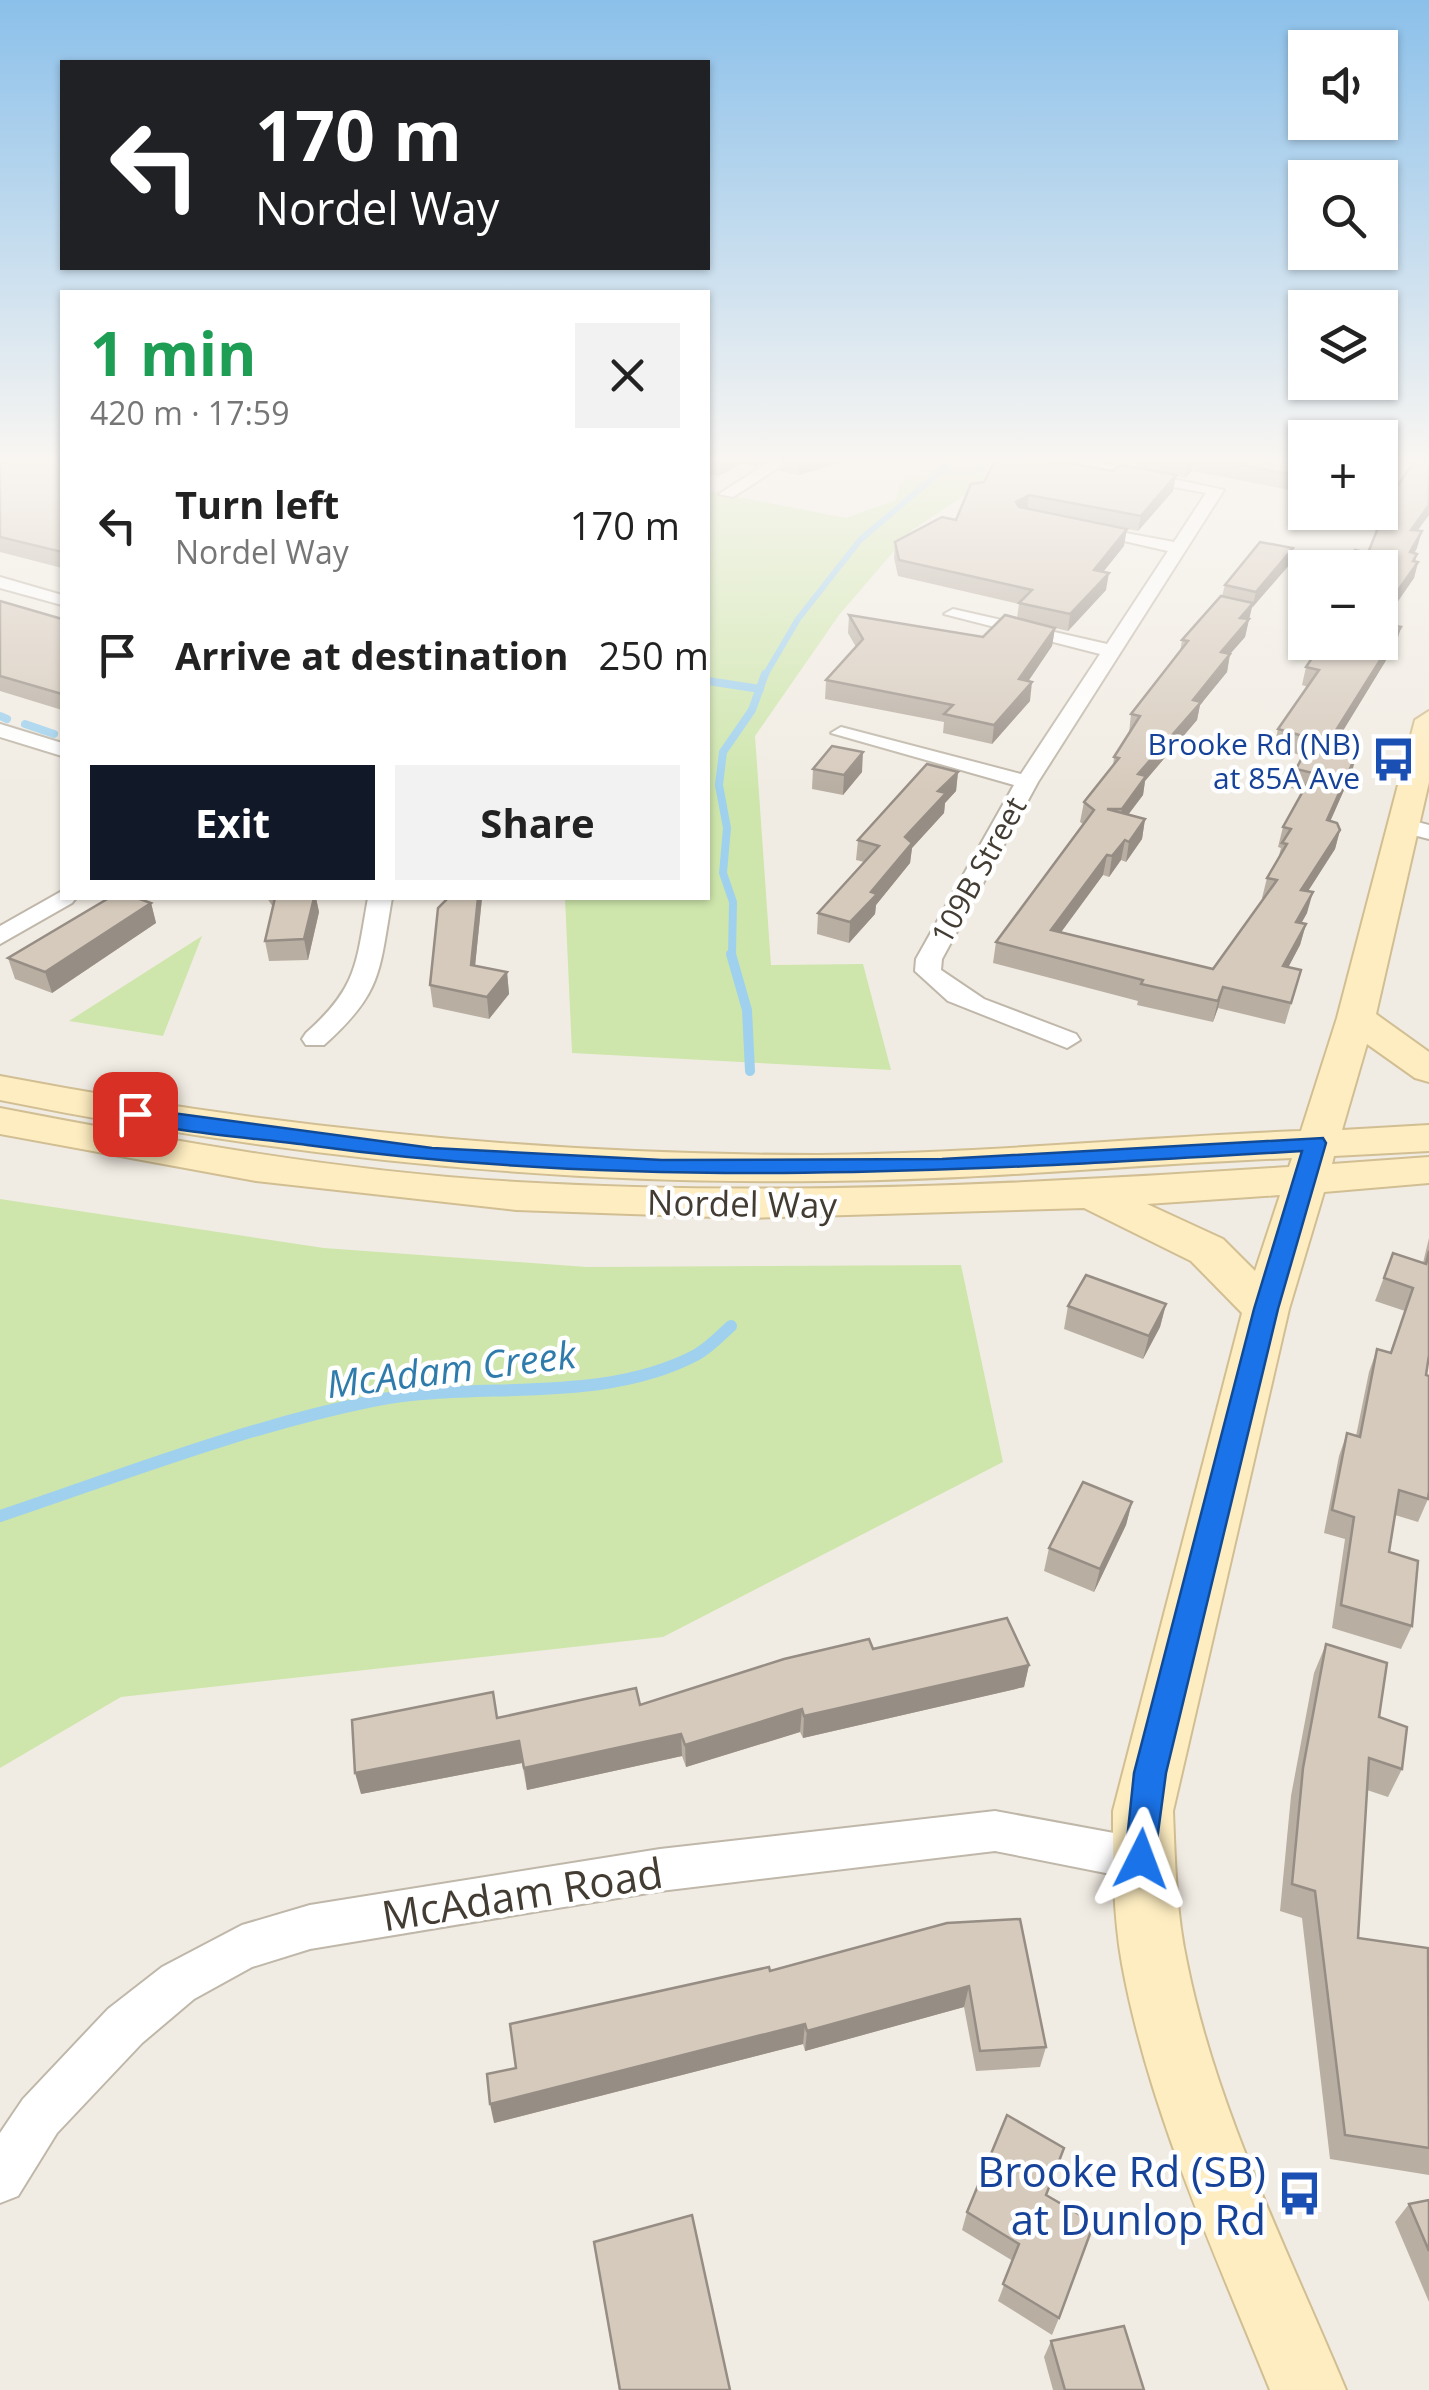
<!DOCTYPE html>
<meta charset="utf-8">
<style>
:root{--surface:#fff;--page:#f2f2f2;--text:#222;--muted:#767676;--accent:#111827}
body{margin:0;font-family:"Open Sans",sans-serif;background:var(--page);color:var(--text);height:100vh;display:flex;flex-direction:column;font-size:38px;white-space:nowrap}
*{box-sizing:border-box;margin:0}
p{font-size:32px;color:var(--muted)}
.icon{flex:none;width:55px;height:55px;fill:none;stroke:currentColor;stroke-width:2;stroke-linecap:round;stroke-linejoin:round}
.map{position:relative;flex:1;overflow:hidden}
.details{position:absolute;left:60px;top:290px;width:650px;height:610px;display:flex;flex-direction:column;background:var(--surface);border-radius:0px;box-shadow:0 2px 8px #0004}
.details>*{flex:none}
.guide{position:absolute;left:60px;top:60px;width:650px;height:210px;border-radius:0px;box-shadow:0 2px 8px #0004;background:#202124;color:#fff;overflow:hidden}
.fabs{position:absolute;left:1288px;top:30px;display:grid;gap:20px}
.fabs a{display:grid;place-items:center;width:110px;height:110px;border-radius:0px;background:var(--surface);box-shadow:0 2px 8px #0004;font-size:50px}
.pin{position:absolute;display:grid;place-items:center;width:85px;height:85px;color:#fff;margin:-42px;border-radius:20px;box-shadow:0 5px 15px #0006}
.me{position:absolute;width:110px;margin:-55px;rotate:3deg;stroke-linejoin:round;filter:drop-shadow(0 0 8px #0008)}
.turn{display:flex;align-items:center;gap:35px;height:210px;padding:0 30px;font-size:45px}
.turn .icon{width:130px;height:130px;stroke-width:2.5}
.turn b{display:block;font-size:70px;line-height:85px}
.round{display:grid;place-items:center;flex:none;width:105px;height:105px;border-radius:0px;background:var(--page)}
.headline{display:flex;align-items:center;justify-content:space-between;height:170px;padding:0 30px}
h1{font-size:60px;font-weight:700;line-height:75px;color:#1e9e55}
.button{display:flex;gap:20px;margin-top:auto;padding:20px 30px}
.button a{flex:1;height:115px;border-radius:0px;background:var(--accent);color:#fff;font-size:40px;font-weight:700;line-height:115px;text-align:center}
.button a+a{background:var(--page);color:var(--text)}
ul{padding:0;list-style:none}
li{display:flex;align-items:center;gap:30px;height:130px;padding:0 30px}
li div{flex:1}
li b{display:block;font-size:38px}
li em{font-style:normal}
.map>svg:first-child{display:block}
.green{fill:#cee6ac}
.lines{fill:none;stroke-linecap:round;stroke-linejoin:round}
.stream-far3{stroke:#9fd1ee;stroke-width:6}
.stream-far2{stroke:#9fd1ee;stroke-width:8}
.stream-far1{stroke:#9fd1ee;stroke-width:10}
.stream{stroke:#9fd1ee;stroke-width:12}
.street-casing{stroke:#bfb7a9;stroke-width:4}
.secondary-casing{stroke:#d1be93;stroke-width:4}
.street{fill:#fff;fill-rule:evenodd}
.secondary{fill:#feedc1;fill-rule:evenodd}
.wall{fill:#b8aea2}
.shaded-wall{fill:#968d84}
.building{fill:#d6cabc;stroke:#968d84;stroke-width:2.5}
.route{fill:#1a73e8;stroke:#114b97;stroke-width:2.5}
.labels{text-anchor:middle;dominant-baseline:central;stroke-width:9;stroke-linejoin:round;paint-order:stroke}
.far-transit-label{font-size:30px;fill:#164399;stroke:#fff;text-anchor:end}
.far-street-label{font-size:30px;fill:#433c33;stroke:#fff}
.street-label{font-size:35px;fill:#433c33;stroke:#fff}
.water-label{font-size:38px;font-style:italic;fill:#2f7cac;stroke:#fff}
.near-street-label{font-size:42px;fill:#433c33;stroke:#fff}
.near-transit-label{font-size:42px;fill:#164399;stroke:#fff;text-anchor:end}
</style>
<div class="map">
<svg width="1429" height="2390" viewBox="0 0 1429 2390">
<rect width="100%" height="100%" fill="#f1ece3"/>
<g class="green">
<polygon points="942,459 982,459 990,478 911,531 839,615 755,736 771,965 863,964 891,1070 572,1053 565,898 708,898 708,491 846,518 896,500 900,482 943,463"/>
<polygon points="202,936 163,1036 69,1021"/>
<polygon points="0,1199 324,1248 587,1267 961,1265 1003,1462 663,1637 121,1697 0,1768"/>
</g>
<g class="lines">
<polyline class="stream-far3" points="764,677 798,619 860,540 955,459"/>
<g class="stream-far2">
<polyline points="708,681 760,689"/>
<polyline points="0,716 7,719"/>
<polyline points="25,724 54,734"/>
<polyline points="732,956 733,902 723,873 727,828 719,785 723,752 752,710 765,674"/>
</g>
<polyline class="stream-far1" points="731,954 747,1010 750,1071"/>
<path class="stream" d="M0,1516C122,1475 245,1427 372,1401C476,1380 599,1406 696,1355C709,1348 720,1336 731,1326"/>
<defs>
<g id="street">
<polygon points="774,459 792,459 733,497 719,494"/>
<polygon points="1082,459 1224,490 1038,782 942,959 941,970 984,999 1076,1034 1080,1040 1067,1048 948,1001 915,971 916,959 1014,785 831,733 841,727 1021,774 1100,654 944,614 953,609 1107,644 1168,551 1080,531 1088,526 1174,542 1206,493 1078,469"/>
<polygon points="0,577 62,595 62,605 0,588"/>
<polygon points="0,724 62,743 62,756 0,737"/>
<polygon points="1402,818 1429,825 1429,839 1394,830 1391,825"/>
<polygon points="62,891 62,898 76,898 72,903 0,944 0,926"/>
<path d="M368,898H392C379,972 383,992 324,1045H306L302,1039L306,1033C358,987 356,964 368,898Z"/>
<polygon points="995,1811 1141,1838 1156,1844 1163,1859 1156,1874 1141,1880 995,1851 660,1891 310,1949 252,1967 194,1999 142,2043 57,2133 18,2196 0,2203 0,2133 23,2099 108,2009 162,1967 242,1925 310,1905 660,1849"/>
</g>
<path id="secondary" d="M1429,711V782L1376,1014L1429,1052V1082L1415,1078L1367,1044L1342,1130L1429,1125V1151L1334,1156L1332,1164L1429,1157V1183L1324,1192L1289,1309L1173,1811C1175,1862 1176,1912 1187,1963C1217,2112 1288,2250 1346,2390H1270C1214,2251 1149,2112 1122,1964C1113,1913 1113,1862 1113,1811L1242,1313L1191,1261L1084,1208L745,1218L516,1210L256,1181L0,1134V1108C171,1141 343,1172 517,1182C775,1197 1032,1184 1289,1167L1292,1158C1136,1164 981,1180 825,1181C547,1185 272,1155 0,1100V1076C271,1128 542,1155 818,1155C979,1154 1140,1137 1301,1131L1337,1018L1415,720ZM1280,1195L1255,1271L1223,1239L1147,1204Z"/>
</defs>
<use href="#street" class="street-casing"/>
<use href="#secondary" class="secondary-casing"/>
<use href="#street" class="street"/>
<use href="#secondary" class="secondary"/>
</g>
<g class="wall">
<polygon points="0,459 62,459 62,568 0,552"/>
<polygon points="708,459 768,459 755,467 740,464 719,476 708,474"/>
<polygon points="780,459 853,459 799,475 780,471"/>
<polygon points="1137,459 1305,459 1305,493 1192,471 1185,478 1176,476 1173,491 1138,531 1117,527 1124,546 1103,572 1106,590 1068,631 1055,628 1052,646 1028,681 1030,701 992,744 943,733 944,722 825,699 826,680 856,647 848,633 849,615 983,637 1017,618 1019,604 898,576 894,558 895,542 956,520 971,484 1113,471 1168,474 1135,467"/>
<polygon points="1429,459 1429,515 1417,531 1417,548 1414,553 1415,561 1418,562 1414,578 1383,623 1401,627 1396,644 1332,748 1352,772 1330,821 1340,830 1335,849 1308,891 1307,913 1301,923 1306,924 1300,945 1288,967 1301,970 1285,1024 1218,1008 1213,1022 1137,1005 1138,1001 993,963 996,942 1083,824 1080,822 1084,802 1113,766 1114,757 1129,733 1131,714 1180,652 1182,640 1222,596 1225,585 1290,564 1251,608 1245,637 1230,654 1227,672 1200,705 1197,720 1145,781 1143,795 1128,815 1145,819 1142,839 1126,862 1121,860 1109,877 1103,875 1061,932 1213,969 1264,898 1262,898 1267,878 1278,859 1281,848 1278,847 1283,827 1303,791 1291,788 1296,769 1303,756 1274,747 1278,729 1308,687 1302,685 1306,667 1321,646 1319,646 1319,642 1380,642 1368,553"/>
<polygon points="0,601 62,619 62,710 0,691"/>
<polygon points="813,769 862,772 843,795 812,789"/>
<polygon points="958,772 956,791 945,803 944,813 912,848 910,863 876,905 875,914 849,943 817,934 818,913 864,862 856,860 858,840"/>
<polygon points="267,898 316,898 319,912 308,960 269,961 265,941 273,907"/>
<polygon points="448,898 482,898 475,966 507,972 509,994 489,1019 433,1007 430,985"/>
<polygon points="151,903 156,923 52,993 15,979 8,958"/>
<polygon points="1429,1238 1429,1355 1426,1375 1428,1499 1418,1522 1395,1515 1389,1552 1412,1626 1401,1649 1332,1628 1345,1539 1324,1533 1339,1456 1347,1433 1356,1436 1369,1372 1377,1349 1390,1353 1405,1311 1375,1301 1393,1253 1423,1263"/>
<polygon points="1166,1304 1160,1327 1143,1359 1064,1329 1068,1306"/>
<polygon points="1132,1502 1126,1525 1094,1592 1044,1571 1049,1548"/>
<polygon points="1326,1644 1379,1717 1402,1769 1388,1797 1367,1790 1358,1938 1429,1954 1429,2175 1330,2159 1302,1918 1280,1911 1291,1796 1314,1673"/>
<polygon points="873,1649 1029,1665 1024,1687 803,1738 800,1732 686,1767 682,1756 527,1790 522,1763 361,1794 497,1718 640,1705"/>
<polygon points="947,1923 1046,2047 1040,2067 976,2071 964,2007 805,2051 803,2044 494,2123 516,2068 770,1971"/>
<polygon points="1046,2195 1059,2318 1052,2335 998,2301 1013,2261 962,2230 967,2212"/>
<polygon points="1429,2200 1429,2302 1395,2222 1409,2204"/>
<polygon points="594,2242 730,2390 619,2390"/>
<polygon points="1051,2341 1144,2390 1053,2390 1044,2357"/>
</g>
<g class="shaded-wall">
<polygon points="722,459 740,459 740,464 719,476 719,461"/>
<polygon points="755,459 768,459 755,467"/>
<polygon points="799,459 853,459 799,475"/>
<polygon points="1192,459 1194,459 1192,471 1185,478 1188,463"/>
<polygon points="1176,475 1173,491 1138,531 1141,516"/>
<polygon points="1029,495 1027,510 1014,518 1016,502"/>
<polygon points="1429,505 1429,515 1406,546 1411,530"/>
<polygon points="1127,529 1124,546 1091,587 1094,570"/>
<polygon points="1422,531 1417,548 1406,569 1410,552"/>
<polygon points="1293,548 1290,564 1252,608 1256,592"/>
<polygon points="1417,554 1413,569 1418,562 1414,578 1380,627 1380,616"/>
<polygon points="1109,573 1106,590 1068,631 1070,614"/>
<polygon points="1253,603 1245,637 1230,654 1227,672 1200,705 1197,720 1145,781 1143,795 1118,828 1122,809 1138,774 1193,700 1240,618"/>
<polygon points="1401,627 1396,644 1324,762 1328,743"/>
<polygon points="1055,628 1052,646 1017,698 1019,679"/>
<polygon points="1032,682 1030,701 992,744 994,725"/>
<polygon points="863,752 862,772 843,795 844,775"/>
<polygon points="1357,753 1352,772 1322,840 1327,820"/>
<polygon points="958,772 956,791 945,803 944,813 912,848 910,863 876,905 875,914 849,943 850,922 905,837 938,791"/>
<polygon points="1145,819 1142,839 1126,862 1129,842"/>
<polygon points="1340,830 1335,849 1296,910 1301,890"/>
<polygon points="1125,840 1121,860 1109,877 1112,856"/>
<polygon points="1107,855 1103,875 1048,950 1051,930"/>
<polygon points="1313,892 1307,913 1291,942 1296,922"/>
<polygon points="314,898 316,898 319,912 308,960 304,939"/>
<polygon points="478,898 482,898 473,986 471,965"/>
<polygon points="151,903 156,923 52,993 45,972"/>
<polygon points="1306,924 1300,945 1278,987 1283,966"/>
<polygon points="507,972 509,994 489,1019 487,997"/>
<polygon points="1223,987 1218,1008 1213,1022 1218,1001"/>
<polygon points="1166,1304 1160,1327 1143,1359 1149,1336"/>
<polygon points="1132,1502 1126,1525 1094,1592 1100,1569"/>
<polygon points="1029,1665 1024,1687 803,1738 804,1716"/>
<polygon points="802,1709 800,1732 686,1767 685,1745"/>
<polygon points="681,1734 682,1756 527,1790 524,1768"/>
<polygon points="519,1741 522,1763 361,1794 355,1773"/>
<polygon points="969,1986 964,2007 805,2051 807,2031"/>
<polygon points="805,2024 803,2044 494,2123 490,2104"/>
</g>
<g class="building">
<polygon points="0,459 62,459 62,552 0,537"/>
<polygon points="996,459 1045,459 1113,471 1121,465 1176,475 1141,516 1029,495 1016,502 1019,507 1127,529 1094,570 1109,573 1070,614 1019,603 1032,590 899,560 895,542 942,517 956,520 971,484 984,482"/>
<polygon points="1171,459 1192,459 1188,463"/>
<polygon points="1209,459 1305,459 1305,477"/>
<polygon points="1416,459 1429,459 1429,505 1411,530 1422,531 1410,552 1417,554 1413,561 1418,562 1380,616 1380,568 1343,568 1355,550 1368,553 1391,495"/>
<polygon points="1260,542 1293,548 1256,592 1225,585"/>
<polygon points="1221,596 1253,603 1240,618 1249,619 1221,652 1230,654 1193,700 1201,702 1138,774 1146,776 1122,809 1107,809 1145,819 1129,842 1125,840 1112,856 1107,855 1051,930 1213,969 1277,880 1267,878 1287,844 1282,843 1291,829 1283,827 1313,773 1296,769 1310,743 1357,753 1327,820 1337,823 1340,830 1301,890 1313,892 1296,922 1306,924 1283,966 1301,970 1291,1003 1223,987 1218,1001 1141,984 1143,980 996,942 1094,810 1084,802 1119,758 1114,757 1140,716 1131,714 1188,641 1182,640"/>
<polygon points="0,601 62,619 62,694 0,676"/>
<polygon points="849,615 983,637 1005,615 1055,628 1019,679 1032,682 994,725 944,714 953,705 826,680 863,639"/>
<polygon points="1380,623 1401,627 1328,743 1278,729 1319,670 1306,667 1323,642 1380,642"/>
<polygon points="832,746 863,752 844,775 813,769"/>
<polygon points="927,764 958,772 938,791 946,793 905,837 912,843 871,892 877,894 850,922 818,913 879,846 858,840"/>
<polygon points="109,898 137,898 151,903 45,972 8,958"/>
<polygon points="275,898 314,898 304,939 265,941"/>
<polygon points="448,898 478,898 471,965 507,972 487,997 430,985 438,908"/>
<polygon points="1429,1251 1429,1355 1426,1375 1429,1376 1429,1491 1428,1499 1399,1490 1389,1552 1418,1561 1412,1626 1341,1605 1354,1517 1332,1510 1347,1433 1360,1437 1377,1349 1391,1353 1413,1288 1384,1278 1393,1253 1426,1264"/>
<polygon points="1086,1275 1166,1304 1149,1336 1068,1306"/>
<polygon points="1083,1482 1132,1502 1100,1569 1049,1548"/>
<polygon points="1007,1618 1029,1665 804,1716 802,1709 685,1745 681,1734 524,1768 519,1741 355,1773 352,1720 493,1692 497,1718 636,1688 640,1705 784,1659 869,1639 873,1649"/>
<polygon points="1326,1644 1387,1663 1379,1717 1407,1727 1402,1769 1369,1758 1358,1938 1428,1948 1429,2148 1345,2135 1315,1891 1292,1884 1303,1768"/>
<polygon points="1020,1919 1046,2047 980,2051 969,1986 807,2031 805,2024 490,2104 487,2074 516,2068 510,2024 769,1967 770,1971 947,1923"/>
<polygon points="1007,2115 1064,2148 1046,2195 1094,2223 1059,2318 1003,2284 1019,2244 967,2212"/>
<polygon points="1429,2200 1429,2251 1409,2204"/>
<polygon points="692,2215 730,2390 620,2390 594,2242"/>
<polygon points="1124,2326 1144,2390 1065,2390 1051,2341"/>
</g>
<linearGradient id="sky" x2="0" y2="1"><stop stop-color="#8bc0ea"/><stop offset="0.58" stop-color="#f9f6f2"/><stop offset="1" stop-color="#f9f6f2" stop-opacity="0"/></linearGradient>
<rect width="1429" height="793" fill="url(#sky)"/>
<path class="route" d="M135,1108L432,1148L662,1160L942,1159L1323,1138L1326,1143L1278,1309L1166,1773L1153,1870L1141,1875L1129,1870L1125,1859L1134,1773L1254,1309L1302,1151C970,1171 638,1191 307,1145C248,1137 185,1134 127,1119L124,1114Z"/>
<defs>
<symbol id="bus-bare" viewBox="-9 -9 18 18"><path d="M-5-6H5V4H4V6H2V4H-2V6H-4V4H-5ZM-3.5-4V0h7V-4ZM-3.5 1.2v1.5H-2V1.2ZM2 1.2v1.5H3.5V1.2Z" fill="#1a4fb4" stroke="#fff" stroke-width="2.5" paint-order="stroke"/></symbol>
</defs>
<g fill-rule="evenodd">
<use href="#bus-bare" x="1362" y="728" width="63" height="63"/>
<use href="#bus-bare" x="1268" y="2162" width="63" height="63"/>
</g>
<g class="labels">
<g class="far-transit-label">
<text x="1360" y="743">Brooke Rd (NB)<tspan x="1360" dy="34">at 85A Ave</tspan></text>
</g>
<g class="far-street-label">
<text transform="translate(978 870) rotate(-61)">109B Street</text>
</g>
<g class="street-label">
<text transform="translate(742 1203) rotate(1)">Nordel Way</text>
</g>
<g class="water-label">
<text transform="translate(451 1368) rotate(-7)">McAdam Creek</text>
</g>
<g class="near-street-label">
<text transform="translate(522 1893) rotate(-9)">McAdam Road</text>
</g>
<g class="near-transit-label">
<text x="1266" y="2170">Brooke Rd (SB)<tspan x="1266" dy="48">at Dunlop Rd</tspan></text>
</g>
</g>
</svg>
<div class="fabs">
<a><svg class="icon" aria-label="sound" viewBox="0 0 24 24"><path d="M4 9h4l5-4v14l-5-4H4zM17 9q2 3 0 6"/></svg></a>
<a><svg class="icon" aria-label="search" viewBox="0 0 24 24"><circle cx="10" cy="10" r="6"/><path d="M15 15l6 6"/></svg></a>
<a><svg class="icon" aria-label="layers" viewBox="0 0 24 24"><path d="M12 4l9 5-9 5-9-5zM3 14l9 5 9-5"/></svg></a>
<a>+</a>
<a>−</a>
</div>
<div class="pin" style="left:135px;top:1114px;background:#d93025"><svg class="icon" aria-label="arrive" viewBox="0 0 24 24"><path d="M6 21V4h12l-3 4 3 4H6"/></svg></div>
<svg class="me" style="left:1141px;top:1859px" viewBox="-20 -20 40 40"><path d="M0-17L14 15 0 8-14 15z" fill="#1a73e8" stroke="#fff" stroke-width="4"/></svg>
<div class="guide">
<div class="turn"><svg class="icon" aria-label="left" viewBox="0 0 24 24"><path d="M17 20v-9H6M10 6l-5 5 5 5"/></svg><div><b>170 m</b>Nordel Way</div></div>
</div>
<section class="details">
<div class="headline"><div><h1>1 min</h1><p>420 m · 17:59</p></div><a class="round"><svg class="icon" aria-label="close" viewBox="0 0 24 24"><path d="M6 6l12 12M18 6L6 18"/></svg></a></div>
<ul>
<li><svg class="icon" aria-label="left" viewBox="0 0 24 24"><path d="M17 20v-9H6M10 6l-5 5 5 5"/></svg><div><b>Turn left</b><p>Nordel Way</p></div><em>170 m</em></li>
<li><svg class="icon" aria-label="arrive" viewBox="0 0 24 24"><path d="M6 21V4h12l-3 4 3 4H6"/></svg><div><b>Arrive at destination</b></div><em>250 m</em></li>
</ul>
<div class="button"><a>Exit</a><a>Share</a></div>
</section>
</div>
